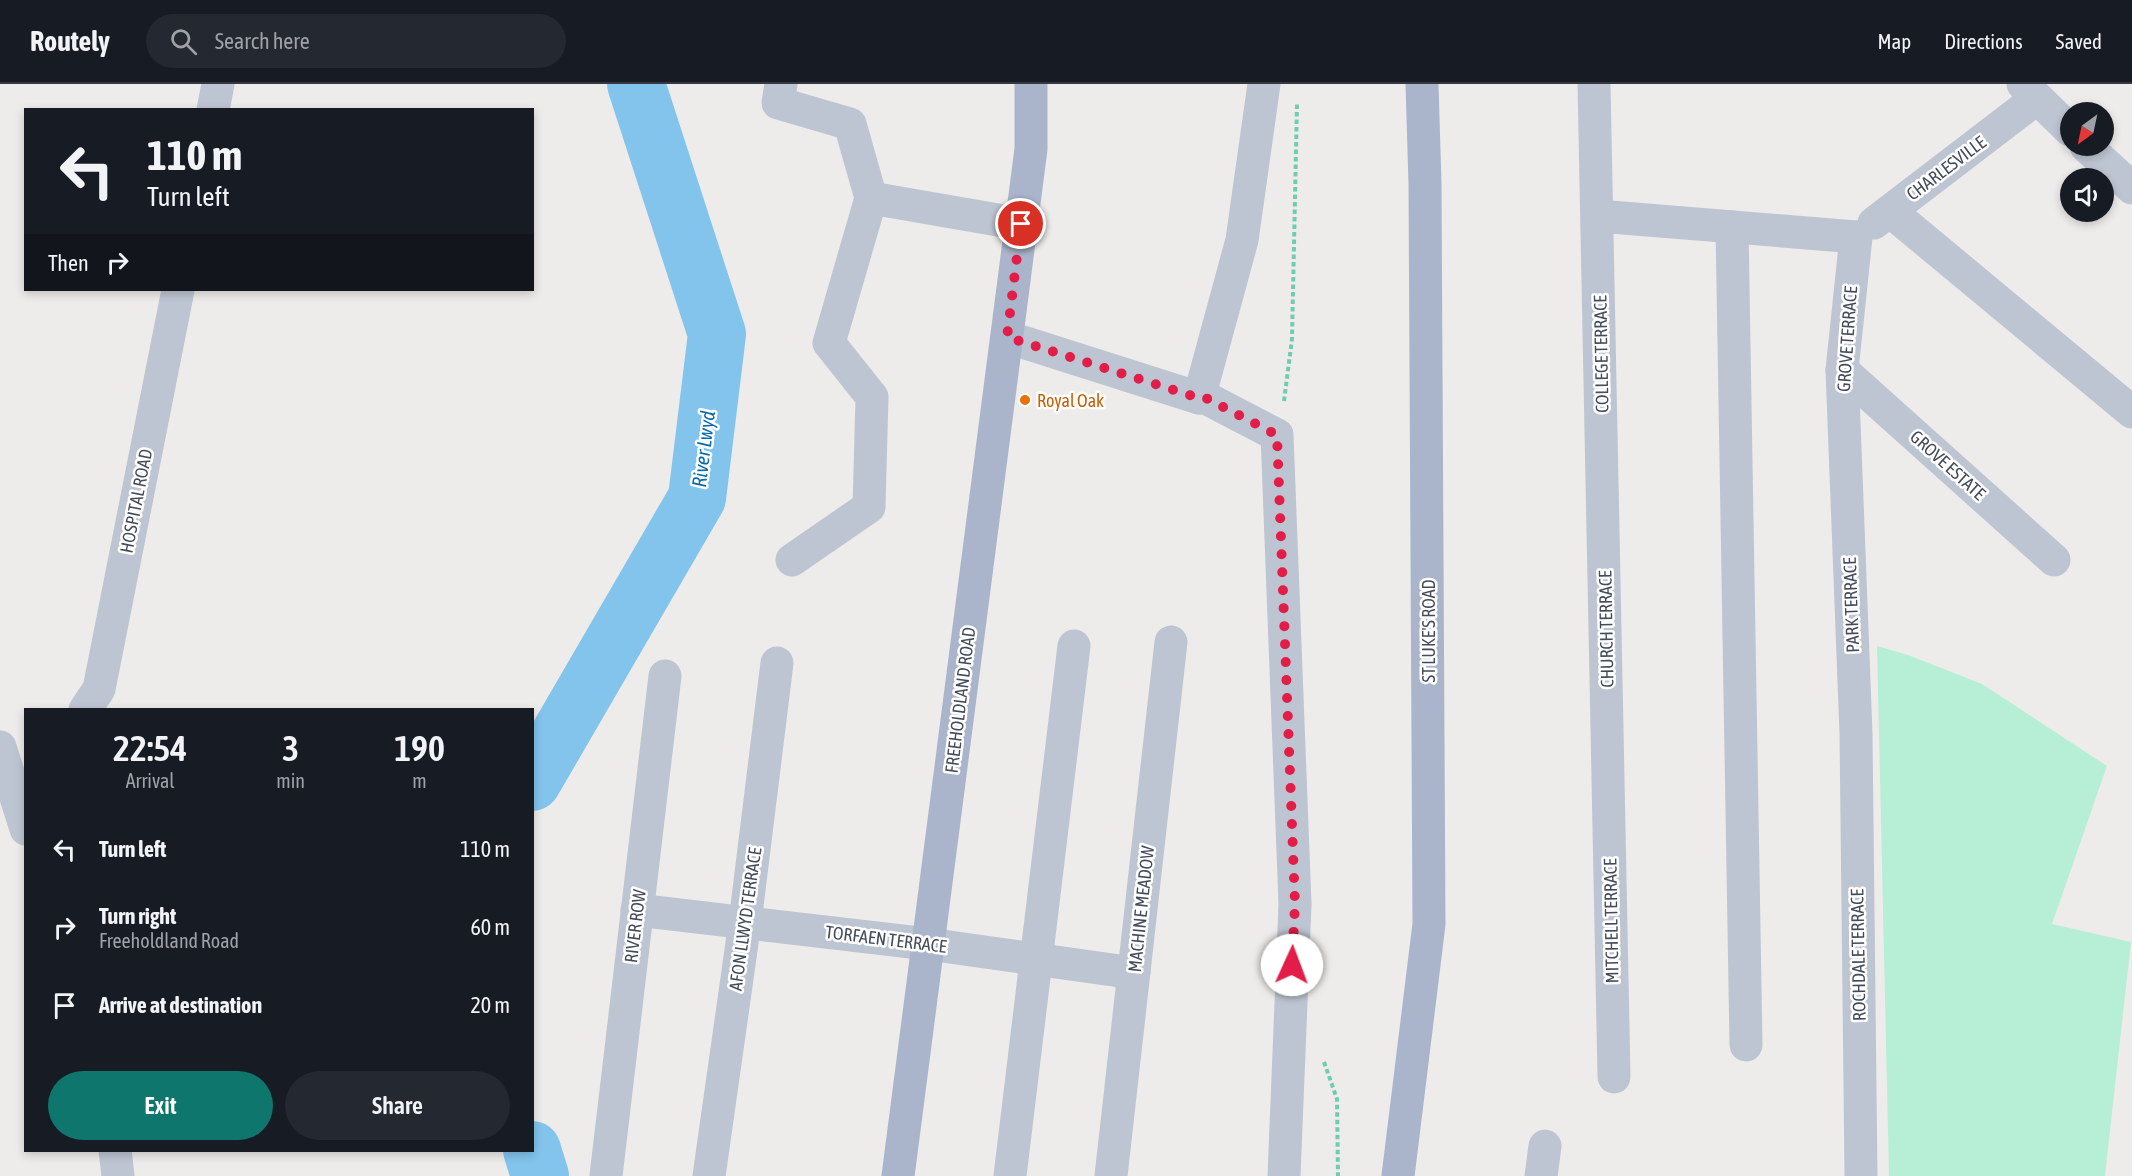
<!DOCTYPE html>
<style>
:root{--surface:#171b24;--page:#242831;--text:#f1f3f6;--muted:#9ea1a6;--line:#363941;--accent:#0f766e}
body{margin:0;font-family:"Asap Condensed",sans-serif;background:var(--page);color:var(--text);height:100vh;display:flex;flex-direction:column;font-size:22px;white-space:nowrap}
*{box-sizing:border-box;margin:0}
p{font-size:20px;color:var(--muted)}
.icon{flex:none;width:33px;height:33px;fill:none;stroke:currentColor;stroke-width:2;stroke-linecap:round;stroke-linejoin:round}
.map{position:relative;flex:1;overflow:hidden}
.drawer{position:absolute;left:24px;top:624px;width:510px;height:444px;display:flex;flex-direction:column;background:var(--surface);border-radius:0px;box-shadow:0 3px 9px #0003}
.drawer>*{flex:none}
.guide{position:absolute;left:24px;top:24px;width:510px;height:183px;border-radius:0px;box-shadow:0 3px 9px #0003;background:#171b24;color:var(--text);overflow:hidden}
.needle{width:39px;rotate:213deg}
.fabs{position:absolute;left:2060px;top:18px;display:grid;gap:12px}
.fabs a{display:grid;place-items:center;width:54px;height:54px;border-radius:50%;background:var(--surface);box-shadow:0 3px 9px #0003;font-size:30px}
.pin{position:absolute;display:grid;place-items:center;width:51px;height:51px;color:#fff;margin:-26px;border:3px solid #fff;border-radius:50%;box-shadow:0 2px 6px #0007}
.me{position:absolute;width:66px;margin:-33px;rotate:2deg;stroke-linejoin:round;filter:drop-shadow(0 0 4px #0008)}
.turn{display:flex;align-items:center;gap:21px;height:126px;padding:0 24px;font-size:27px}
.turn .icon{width:78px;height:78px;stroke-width:2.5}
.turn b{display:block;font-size:42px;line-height:51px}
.then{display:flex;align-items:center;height:57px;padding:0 24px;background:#0003;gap:12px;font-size:22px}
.eta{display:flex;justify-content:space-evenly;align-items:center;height:102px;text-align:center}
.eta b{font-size:36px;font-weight:600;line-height:42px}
.button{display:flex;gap:12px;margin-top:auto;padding:12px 24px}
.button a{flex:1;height:69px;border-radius:36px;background:var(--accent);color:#fff;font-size:24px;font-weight:600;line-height:69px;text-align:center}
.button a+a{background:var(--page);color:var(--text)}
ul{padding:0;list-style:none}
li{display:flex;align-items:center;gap:18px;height:78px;padding:0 24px}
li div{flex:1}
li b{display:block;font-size:22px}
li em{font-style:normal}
header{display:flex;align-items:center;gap:36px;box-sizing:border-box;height:84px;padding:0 30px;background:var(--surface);border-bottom:2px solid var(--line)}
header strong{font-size:28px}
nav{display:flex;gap:33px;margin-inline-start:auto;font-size:21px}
.search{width:420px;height:54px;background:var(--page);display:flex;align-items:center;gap:15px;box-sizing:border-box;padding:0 21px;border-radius:33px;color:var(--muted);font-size:22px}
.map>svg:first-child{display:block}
.green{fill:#b7efd6}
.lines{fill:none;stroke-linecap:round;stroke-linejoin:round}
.river{stroke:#83c4ed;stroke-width:58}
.path{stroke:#6ecdaf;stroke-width:4;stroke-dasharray:4.5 3;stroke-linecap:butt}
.minor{stroke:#bec5d2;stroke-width:33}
.major{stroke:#aab5cc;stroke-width:33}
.route{stroke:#e11d48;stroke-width:10;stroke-dasharray:0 18}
.food-dot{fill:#e8710a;stroke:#fff;stroke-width:2}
.labels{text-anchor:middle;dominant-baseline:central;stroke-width:5;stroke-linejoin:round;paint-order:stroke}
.street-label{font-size:18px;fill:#444b59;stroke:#fff}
.food-label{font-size:18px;fill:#c56008;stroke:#fff;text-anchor:start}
.water-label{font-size:20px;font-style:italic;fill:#096aa7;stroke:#fff}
</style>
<header>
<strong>Routely</strong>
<div class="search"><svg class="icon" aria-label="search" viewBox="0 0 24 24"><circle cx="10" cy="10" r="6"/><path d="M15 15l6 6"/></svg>Search here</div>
<nav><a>Map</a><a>Directions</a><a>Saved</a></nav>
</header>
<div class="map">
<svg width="2132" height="1092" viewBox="0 0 2132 1092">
<rect width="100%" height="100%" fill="#eeeceb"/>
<polygon class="green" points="1877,562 1908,571 1982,600 2107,682 2052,840 2131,858 2105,1092 1889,1092"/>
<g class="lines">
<g class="river">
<polyline points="532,698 697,414 717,250 636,0"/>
<polyline points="532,1066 540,1092"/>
</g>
<g class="path">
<polyline points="1284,317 1292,255 1297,19"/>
<polyline points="1324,978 1337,1015 1338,1092"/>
</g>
<g class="minor">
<polyline points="781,0 778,19 850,40 871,114"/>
<polyline points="1594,0 1614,993"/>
<polyline points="2023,0 2070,46"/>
<polyline points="213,26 218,0"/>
<polyline points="2086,62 2132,104"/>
<polyline points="1890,127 2132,328"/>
<polyline points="1598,132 1856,153"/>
<polyline points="1874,139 2036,15"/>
<polyline points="1732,143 1746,961"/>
<polyline points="1856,153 1842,286 1856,649 1861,1092"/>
<polyline points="1007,253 1199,314 1242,156 1264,0"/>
<polyline points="1842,286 2054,476"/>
<polyline points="1199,314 1204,313 1277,351 1295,820 1284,1092"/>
<polyline points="792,476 869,423 872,313 829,259 871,114 1021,140"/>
<polyline points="85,626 99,605 178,206"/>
<polyline points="0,663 26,745"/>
<polyline points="637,826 928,860 1134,889"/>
<polyline points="115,1066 118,1092"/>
<polyline points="606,1092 665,592"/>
<polyline points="709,1092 745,838 777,579"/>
<polyline points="1010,1092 1074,562"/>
<polyline points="1111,1092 1171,558"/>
<polyline points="1541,1092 1545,1062"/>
</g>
<g class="major">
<polyline points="898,1092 1031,65 1031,0"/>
<polyline points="1398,1092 1429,840 1425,100 1422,0"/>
</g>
</g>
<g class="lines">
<polyline class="route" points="1021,140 1007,253 1199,314 1204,313 1277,351 1295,820 1292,881"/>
</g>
<circle class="food-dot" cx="1025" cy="316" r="6"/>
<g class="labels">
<g class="street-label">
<text transform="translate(1946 84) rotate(-37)">CHARLESVILLE</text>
<text transform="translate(1847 255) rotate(-86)">GROVE TERRACE</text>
<text transform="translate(1601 270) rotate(-91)">COLLEGE TERRACE</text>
<text transform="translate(1948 381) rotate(42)">GROVE ESTATE</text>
<text transform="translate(136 417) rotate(-79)">HOSPITAL ROAD</text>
<text transform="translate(1851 521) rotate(-92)">PARK TERRACE</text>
<text transform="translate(1606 545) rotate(-91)">CHURCH TERRACE</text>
<text transform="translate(1428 547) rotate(-90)">ST LUKE'S ROAD</text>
<text transform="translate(960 616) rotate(-83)">FREEHOLDLAND ROAD</text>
<text transform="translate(1141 825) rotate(-84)">MACHINE MEADOW</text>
<text transform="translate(745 835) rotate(-82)">AFON LLWYD TERRACE</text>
<text transform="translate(1611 837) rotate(-91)">MITCHELL TERRACE</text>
<text transform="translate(635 842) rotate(-83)">RIVER ROW</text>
<text transform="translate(886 855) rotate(7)">TORFAEN TERRACE</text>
<text transform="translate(1858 871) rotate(-91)">ROCHDALE TERRACE</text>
</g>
<g class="food-label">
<text x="1037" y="316">Royal Oak</text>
</g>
<g class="water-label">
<text transform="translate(703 365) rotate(-83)">River Lwyd</text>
</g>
</g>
</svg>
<div class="fabs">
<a><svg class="needle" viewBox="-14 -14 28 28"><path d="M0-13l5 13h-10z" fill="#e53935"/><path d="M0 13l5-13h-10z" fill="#9ea1a6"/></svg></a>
<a><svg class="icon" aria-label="sound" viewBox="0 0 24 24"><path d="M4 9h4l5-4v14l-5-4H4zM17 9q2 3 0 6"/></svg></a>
</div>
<div class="pin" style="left:1021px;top:140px;background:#d93025"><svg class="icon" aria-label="arrive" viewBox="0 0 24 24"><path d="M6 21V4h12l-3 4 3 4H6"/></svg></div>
<svg class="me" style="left:1292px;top:881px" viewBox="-20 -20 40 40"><circle r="19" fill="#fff"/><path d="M0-13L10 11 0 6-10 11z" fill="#e11d48"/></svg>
<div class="guide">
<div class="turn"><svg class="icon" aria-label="left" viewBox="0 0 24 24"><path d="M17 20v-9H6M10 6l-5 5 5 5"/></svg><div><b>110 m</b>Turn left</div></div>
<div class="then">Then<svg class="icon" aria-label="right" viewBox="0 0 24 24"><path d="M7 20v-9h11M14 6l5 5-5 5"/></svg></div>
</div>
<section class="drawer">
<div class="eta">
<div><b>22:54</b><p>Arrival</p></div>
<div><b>3</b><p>min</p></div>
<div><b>190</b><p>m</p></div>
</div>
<ul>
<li><svg class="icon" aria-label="left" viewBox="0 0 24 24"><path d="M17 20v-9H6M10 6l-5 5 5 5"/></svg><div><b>Turn left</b></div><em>110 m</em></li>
<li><svg class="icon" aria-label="right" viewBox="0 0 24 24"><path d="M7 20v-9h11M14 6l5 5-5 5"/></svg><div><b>Turn right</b><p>Freeholdland Road</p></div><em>60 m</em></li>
<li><svg class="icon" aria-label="arrive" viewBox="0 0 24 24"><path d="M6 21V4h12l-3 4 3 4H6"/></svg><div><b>Arrive at destination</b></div><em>20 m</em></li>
</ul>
<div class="button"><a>Exit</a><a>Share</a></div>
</section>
</div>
